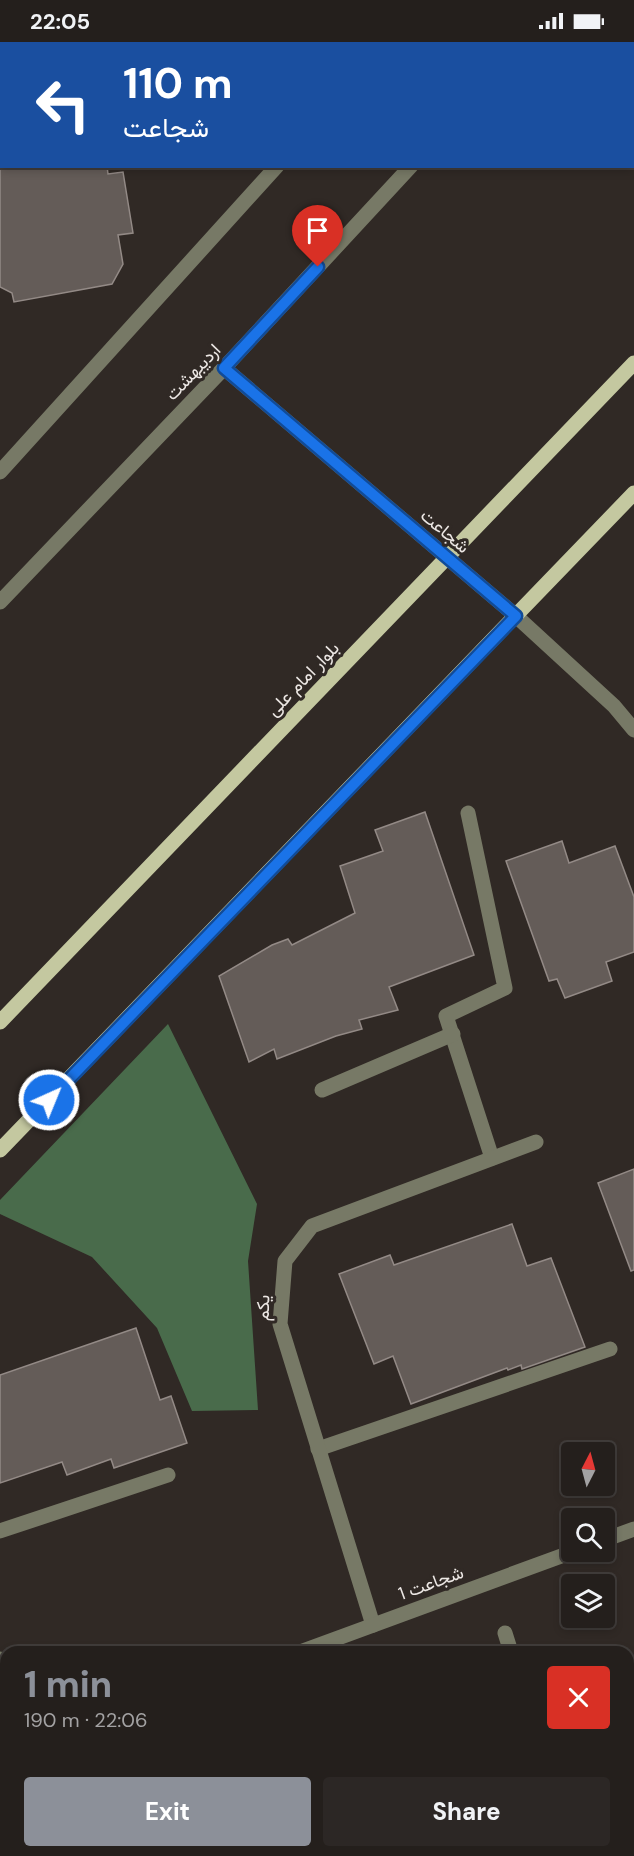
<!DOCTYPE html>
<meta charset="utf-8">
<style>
:root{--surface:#241f1c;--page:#2c2725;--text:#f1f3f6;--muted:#a3a2a3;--line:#413d3b;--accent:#8c9099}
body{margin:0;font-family:"DM Sans",Vazirmatn,sans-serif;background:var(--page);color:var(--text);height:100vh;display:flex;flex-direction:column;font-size:22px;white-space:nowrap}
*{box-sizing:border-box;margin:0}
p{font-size:20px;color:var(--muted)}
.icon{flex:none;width:33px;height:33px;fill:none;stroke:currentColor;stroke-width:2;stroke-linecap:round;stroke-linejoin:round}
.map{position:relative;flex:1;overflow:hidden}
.drawer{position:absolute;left:0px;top:1604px;width:634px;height:212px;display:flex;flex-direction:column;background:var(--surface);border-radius:18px 18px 0 0;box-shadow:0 3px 9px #0003,0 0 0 2px var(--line)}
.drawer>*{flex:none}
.banner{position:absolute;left:0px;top:0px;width:634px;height:126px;box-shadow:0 3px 9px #0003,0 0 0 2px var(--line);background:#1a4fa0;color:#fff;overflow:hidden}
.needle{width:39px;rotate:6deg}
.buttons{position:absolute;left:561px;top:1400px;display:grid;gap:12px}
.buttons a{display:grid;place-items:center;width:54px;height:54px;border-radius:6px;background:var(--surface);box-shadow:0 3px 9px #0003,0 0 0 2px var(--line);font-size:30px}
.pin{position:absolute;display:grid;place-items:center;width:51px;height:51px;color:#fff;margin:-62px -26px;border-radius:50% 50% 50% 0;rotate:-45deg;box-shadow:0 0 6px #0007}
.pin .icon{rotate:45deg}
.me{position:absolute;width:66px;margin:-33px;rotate:44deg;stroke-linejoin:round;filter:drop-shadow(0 0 4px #0008)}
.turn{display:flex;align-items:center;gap:21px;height:126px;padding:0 24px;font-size:27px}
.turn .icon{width:78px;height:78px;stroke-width:2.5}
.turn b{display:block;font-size:42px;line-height:51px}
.round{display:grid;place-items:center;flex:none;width:63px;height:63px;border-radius:6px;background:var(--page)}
.summary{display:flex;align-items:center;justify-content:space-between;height:102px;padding:0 24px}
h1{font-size:36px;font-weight:800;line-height:45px;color:var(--accent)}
.button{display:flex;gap:12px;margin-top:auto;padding:12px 24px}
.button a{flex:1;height:69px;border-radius:6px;background:var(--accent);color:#fff;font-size:24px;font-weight:800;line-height:69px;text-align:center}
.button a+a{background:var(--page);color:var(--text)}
.status{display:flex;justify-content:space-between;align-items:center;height:42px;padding:0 30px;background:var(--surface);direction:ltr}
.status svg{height:16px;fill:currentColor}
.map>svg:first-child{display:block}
.forest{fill:#496b4b}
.building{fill:#645c58;stroke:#938a86;stroke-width:1.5}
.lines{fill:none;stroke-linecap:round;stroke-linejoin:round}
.minor{stroke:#777966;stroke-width:15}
.major{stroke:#c4c8a0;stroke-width:15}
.route-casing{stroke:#114b97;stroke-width:15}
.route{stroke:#1a73e8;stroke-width:10}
.labels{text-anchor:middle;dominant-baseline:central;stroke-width:6;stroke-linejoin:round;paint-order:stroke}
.street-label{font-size:18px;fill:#ede8e5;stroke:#302925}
</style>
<div class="status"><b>22:05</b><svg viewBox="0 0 49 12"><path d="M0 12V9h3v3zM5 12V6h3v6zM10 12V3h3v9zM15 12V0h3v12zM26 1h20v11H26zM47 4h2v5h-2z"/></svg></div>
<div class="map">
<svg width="634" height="1814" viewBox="0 0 634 1814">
<rect width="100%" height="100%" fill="#302925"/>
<polygon class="forest" points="168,982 257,1162 248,1219 258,1368 192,1369 157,1286 92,1215 0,1172 0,1158"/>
<g class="building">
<polygon points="0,124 107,124 108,132 123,130 133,191 118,193 123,222 112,242 14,260 12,251 0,245"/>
<polygon points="425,770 474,913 389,945 398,968 359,978 362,987 336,994 277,1017 274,1007 249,1020 219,934 272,903 288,897 292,903 355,871 340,824 383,809 375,788"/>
<polygon points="562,799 569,821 615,804 634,855 634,910 606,920 612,939 565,956 557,937 549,939 506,819"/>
<polygon points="634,1127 634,1228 631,1229 598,1141"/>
<polygon points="512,1182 527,1224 551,1216 585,1305 522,1327 521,1323 508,1328 507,1326 411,1362 393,1314 374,1322 339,1232 390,1213 394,1223"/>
<polygon points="136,1286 160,1358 171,1354 187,1401 114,1426 111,1417 67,1433 62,1420 0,1441 0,1333"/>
</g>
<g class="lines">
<g class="minor">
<polyline points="525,2 527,0"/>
<polyline points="224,326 516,574 614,664 634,688"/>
<polyline points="0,430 277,124"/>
<polyline points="0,560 224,326 411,124"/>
<polyline points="468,771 505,946 446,974 492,1116"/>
<polyline points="322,1048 453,992"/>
<polyline points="318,1407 610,1307"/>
<polyline points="0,1489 168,1433"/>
<polyline points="604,1498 634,1487"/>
<polyline points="373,1583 280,1282 285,1219 312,1184 536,1100"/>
<polyline points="505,1591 511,1610"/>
<polyline points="300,1610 575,1509"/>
<polyline points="0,1617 6,1631"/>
<polyline points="0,1809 6,1802"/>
<polyline points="314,1809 316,1814"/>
<polyline points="577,1809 579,1814"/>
</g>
<g class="major">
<polyline points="0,980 634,321"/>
<polyline points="0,1108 634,451"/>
</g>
</g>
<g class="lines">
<defs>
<polyline id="route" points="49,1058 516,574 224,326 318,225"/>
</defs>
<use href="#route" class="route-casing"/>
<use href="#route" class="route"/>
</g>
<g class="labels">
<g class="street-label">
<text transform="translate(193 330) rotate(-46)">اردیبهشت</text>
<text transform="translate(445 489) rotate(40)">شجاعت</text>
<text transform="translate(303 637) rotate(-46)">بلوار امام علی</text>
<text transform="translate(263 1266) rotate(-89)">یکم</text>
<text transform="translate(431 1541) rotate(-20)">شجاعت 1</text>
</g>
</g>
</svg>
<div class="buttons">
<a><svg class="needle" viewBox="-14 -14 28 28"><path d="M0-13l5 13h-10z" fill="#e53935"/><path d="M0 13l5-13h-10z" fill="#a3a2a3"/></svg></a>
<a><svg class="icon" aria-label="search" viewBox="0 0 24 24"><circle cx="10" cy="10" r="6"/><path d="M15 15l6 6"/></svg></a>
<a><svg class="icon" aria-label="layers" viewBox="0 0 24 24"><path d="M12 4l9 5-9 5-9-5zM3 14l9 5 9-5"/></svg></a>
</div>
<div class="pin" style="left:318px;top:225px;background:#d93025"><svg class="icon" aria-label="arrive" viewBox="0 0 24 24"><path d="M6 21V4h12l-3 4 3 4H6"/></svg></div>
<svg class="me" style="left:49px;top:1058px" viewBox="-20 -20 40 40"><circle r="17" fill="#1a73e8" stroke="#fff" stroke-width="3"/><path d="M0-11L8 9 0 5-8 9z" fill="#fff"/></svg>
<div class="banner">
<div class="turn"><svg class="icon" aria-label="left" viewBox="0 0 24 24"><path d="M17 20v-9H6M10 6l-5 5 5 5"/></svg><div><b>110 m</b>شجاعت</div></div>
</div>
<section class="drawer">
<div class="summary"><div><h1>1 min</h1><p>190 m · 22:06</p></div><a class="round" style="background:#d93025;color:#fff"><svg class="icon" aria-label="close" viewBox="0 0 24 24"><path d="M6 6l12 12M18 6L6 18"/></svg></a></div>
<div class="button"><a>Exit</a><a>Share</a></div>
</section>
</div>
